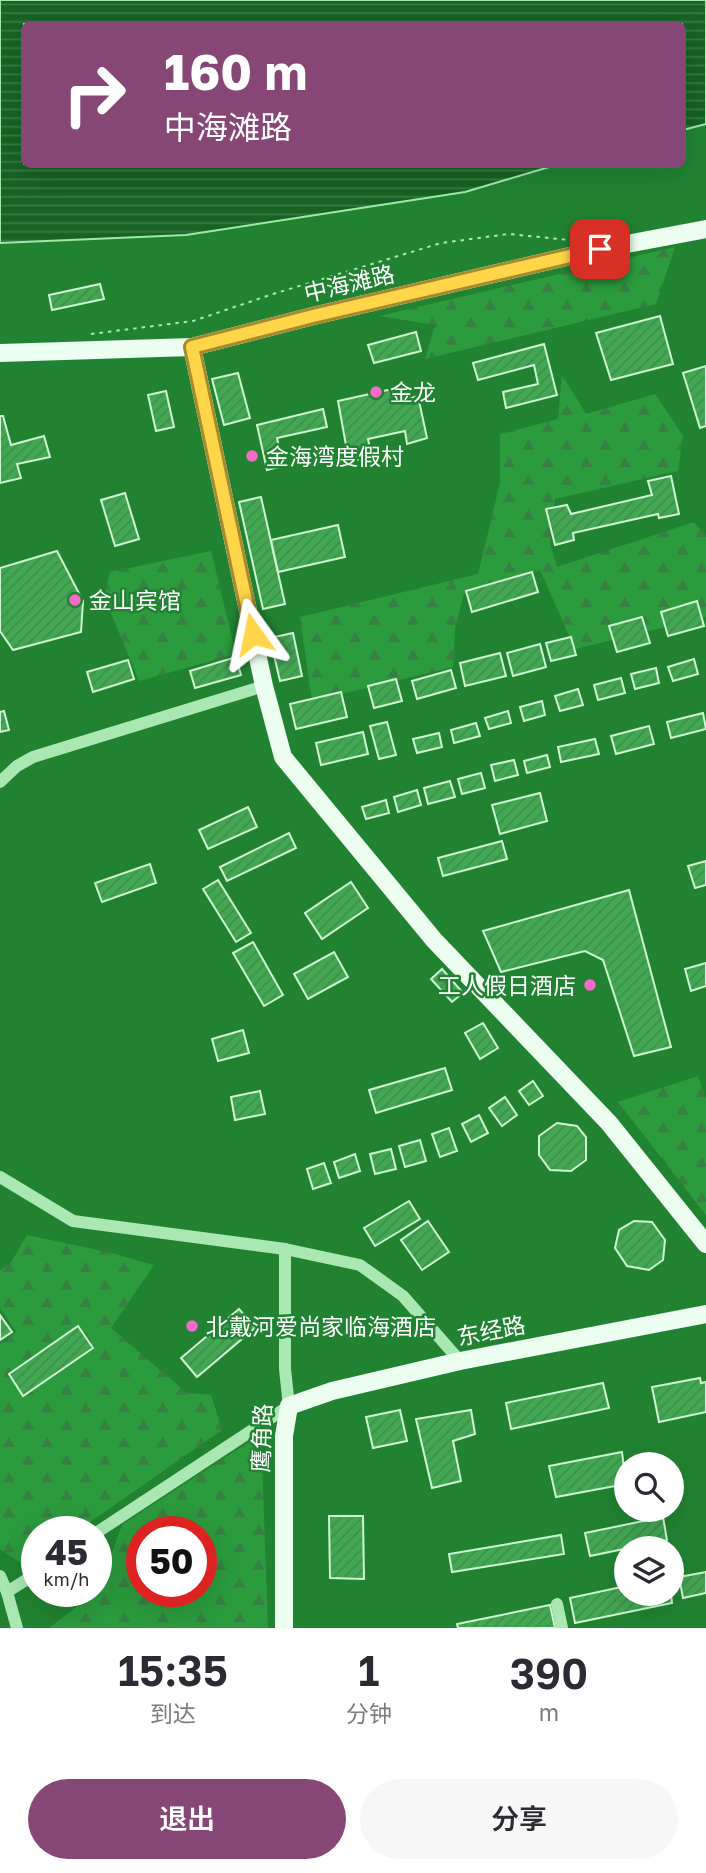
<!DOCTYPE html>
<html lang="zh">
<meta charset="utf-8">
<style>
:root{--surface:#fff;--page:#f7f7f7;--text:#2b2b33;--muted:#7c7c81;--accent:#864776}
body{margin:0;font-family:"Golos Text","Noto Sans SC",sans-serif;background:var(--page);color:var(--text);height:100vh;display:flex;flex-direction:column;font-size:26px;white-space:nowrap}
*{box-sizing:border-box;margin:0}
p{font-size:23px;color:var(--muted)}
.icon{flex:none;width:38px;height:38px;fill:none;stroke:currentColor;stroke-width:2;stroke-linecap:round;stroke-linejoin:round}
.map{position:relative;height:1628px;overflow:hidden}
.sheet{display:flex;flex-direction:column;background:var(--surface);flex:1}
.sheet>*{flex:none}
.banner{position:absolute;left:21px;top:21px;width:665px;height:147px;border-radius:10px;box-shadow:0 7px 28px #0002;background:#864776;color:#fff;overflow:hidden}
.buttons{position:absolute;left:614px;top:1452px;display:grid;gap:14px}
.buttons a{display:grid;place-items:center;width:70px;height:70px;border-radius:50%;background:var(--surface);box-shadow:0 7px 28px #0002;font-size:35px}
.speed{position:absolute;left:21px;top:1516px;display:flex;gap:14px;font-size:35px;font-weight:700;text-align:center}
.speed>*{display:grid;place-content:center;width:91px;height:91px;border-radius:50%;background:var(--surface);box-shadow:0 7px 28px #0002;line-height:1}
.speed small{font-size:18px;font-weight:400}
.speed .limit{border:10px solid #d22;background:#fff;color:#111}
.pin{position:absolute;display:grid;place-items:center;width:60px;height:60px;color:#fff;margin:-30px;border-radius:14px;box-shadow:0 4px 10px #0006}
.me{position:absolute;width:77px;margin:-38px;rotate:348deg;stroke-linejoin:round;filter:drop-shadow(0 0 5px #0008)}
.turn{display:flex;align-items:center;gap:24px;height:147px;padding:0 28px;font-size:32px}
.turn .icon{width:91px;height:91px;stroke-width:2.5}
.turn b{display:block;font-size:49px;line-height:60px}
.eta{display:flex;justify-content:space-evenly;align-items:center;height:119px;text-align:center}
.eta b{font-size:42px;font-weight:600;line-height:49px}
.action{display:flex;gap:14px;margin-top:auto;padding:14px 28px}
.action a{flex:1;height:80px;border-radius:42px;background:var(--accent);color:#fff;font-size:28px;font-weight:600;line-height:80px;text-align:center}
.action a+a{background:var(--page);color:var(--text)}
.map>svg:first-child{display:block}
.forest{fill:url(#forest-firs);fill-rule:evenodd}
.water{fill:url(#water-rules);stroke:#9ceaa8;stroke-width:2}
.building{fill:url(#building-hatch);stroke:#cdf6d3;stroke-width:2}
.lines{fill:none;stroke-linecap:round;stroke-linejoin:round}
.path{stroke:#a9e8b3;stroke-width:2;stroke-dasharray:3.5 5;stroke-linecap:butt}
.minor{stroke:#a9e8b3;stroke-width:12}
.major{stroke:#ebfeef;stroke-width:18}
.route-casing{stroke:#a68a30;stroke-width:18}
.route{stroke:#ffd54a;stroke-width:12}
.poi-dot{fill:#f56ac8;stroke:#218332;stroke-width:2.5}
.labels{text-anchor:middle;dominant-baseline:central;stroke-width:5;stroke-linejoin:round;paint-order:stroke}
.street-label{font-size:23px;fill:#fff;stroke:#218332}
.poi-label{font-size:23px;fill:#fff;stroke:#218332;text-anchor:start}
</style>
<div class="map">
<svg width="706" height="1628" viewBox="0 0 706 1628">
<defs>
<pattern id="forest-firs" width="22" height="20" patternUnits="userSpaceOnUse" patternTransform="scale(1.75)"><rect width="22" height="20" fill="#2b9b3d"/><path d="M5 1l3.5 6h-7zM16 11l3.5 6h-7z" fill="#377f42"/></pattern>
<pattern id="water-rules" width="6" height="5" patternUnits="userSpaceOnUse" patternTransform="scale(1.75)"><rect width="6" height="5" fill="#176224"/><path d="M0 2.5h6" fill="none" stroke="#3a7a45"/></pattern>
<pattern id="building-hatch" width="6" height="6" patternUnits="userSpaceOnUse" patternTransform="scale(1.75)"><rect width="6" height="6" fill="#41a852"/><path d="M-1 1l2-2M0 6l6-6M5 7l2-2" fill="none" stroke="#448c50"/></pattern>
</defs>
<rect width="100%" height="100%" fill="#218332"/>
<g class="forest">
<polygon points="675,247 656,304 425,359 435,325 379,316"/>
<polygon points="562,375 586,414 655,394 683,436 678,471 555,499 550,543 557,567 694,522 706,536 706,617 575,649 540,570 464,594 455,628 453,667 312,701 300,617 478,574 500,483 500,434 558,419"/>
<polygon points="211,551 236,654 139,681 104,596 110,572"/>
<polygon points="698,1076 706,1099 706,1215 618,1102"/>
<polygon points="27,1235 108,1252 154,1265 111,1328 187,1393 211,1395 222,1430 77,1531 37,1531 37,1560 27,1567 0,1549 0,1344 16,1332 0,1308 0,1270 10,1264"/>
<path d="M261,1434L268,1628H49L99,1589L122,1525ZM201,1531V1591H142V1531Z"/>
</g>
<polygon class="water" points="0,0 706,0 706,124 683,130 682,24 24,24 24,164 556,165 465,192 186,235 0,243"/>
<g class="building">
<polygon points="100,284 104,299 52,310 49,295"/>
<polygon points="660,316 673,364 611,380 596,333"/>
<polygon points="416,332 421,351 374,363 368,345"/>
<polygon points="544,344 557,395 506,408 503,392 538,384 534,365 478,380 473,363"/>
<polygon points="706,366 706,426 700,428 683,373"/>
<polygon points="238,373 250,418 224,425 212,379"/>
<polygon points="406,386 408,399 418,396 427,438 407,444 405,431 368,439 372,456 349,462 338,401"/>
<polygon points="166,391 174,427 156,431 148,395"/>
<polygon points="323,409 327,427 277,438 283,466 267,470 257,425"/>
<polygon points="0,416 3,416 11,445 44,436 50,457 17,464 21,478 0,483"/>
<polygon points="671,476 679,514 659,518 658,514 573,533 574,540 555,545 546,509 567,505 571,514 652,495 648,481"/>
<polygon points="125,493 139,539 115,546 101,500"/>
<polygon points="261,497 285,604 263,609 239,502"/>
<polygon points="338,525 345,557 278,572 271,540"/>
<polygon points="57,551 83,601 81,632 13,650 0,631 0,568"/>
<polygon points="532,572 538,592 472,612 466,591"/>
<polygon points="697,601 704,626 668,636 661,612"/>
<polygon points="642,617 650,643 617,652 609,626"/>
<polygon points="293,633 302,676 280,681 270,638"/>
<polygon points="571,637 576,655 551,661 546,643"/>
<polygon points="540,644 546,667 513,676 507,653"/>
<polygon points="500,653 506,676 465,686 460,663"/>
<polygon points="236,657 241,675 195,688 190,671"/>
<polygon points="694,659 698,674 673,681 668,667"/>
<polygon points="128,660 134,679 93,692 87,672"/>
<polygon points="656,668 659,683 635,689 631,674"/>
<polygon points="451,670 456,688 417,699 412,681"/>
<polygon points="621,678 625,693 598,700 594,685"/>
<polygon points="396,679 402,701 374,708 368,686"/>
<polygon points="578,689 583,705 560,711 555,696"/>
<polygon points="341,692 347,717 296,729 290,704"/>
<polygon points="542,701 545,715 524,721 520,707"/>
<polygon points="4,711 9,730 0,732 0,712"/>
<polygon points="508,711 511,723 489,729 485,718"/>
<polygon points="703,713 706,729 671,738 667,722"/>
<polygon points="387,722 396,755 379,759 370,726"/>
<polygon points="476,723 480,736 454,743 451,730"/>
<polygon points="649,726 654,744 616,754 611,736"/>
<polygon points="363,732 368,754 321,765 316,743"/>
<polygon points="439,733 442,747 417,753 413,739"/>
<polygon points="595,739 599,754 561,762 558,747"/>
<polygon points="547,755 550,767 527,773 524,761"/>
<polygon points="514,760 518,775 495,781 491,765"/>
<polygon points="481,773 485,788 462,794 458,779"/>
<polygon points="450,781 455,797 428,804 424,788"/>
<polygon points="417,790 421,805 398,812 394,797"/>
<polygon points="540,793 547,821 500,834 492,805"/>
<polygon points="386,800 389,813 366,819 362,807"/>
<polygon points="248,807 257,827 208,849 199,830"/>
<polygon points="289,833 296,848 227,881 220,867"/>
<polygon points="502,841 507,859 443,876 438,858"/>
<polygon points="706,861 706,885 695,888 688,866"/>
<polygon points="150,864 156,883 102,902 95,883"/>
<polygon points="218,880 251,933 236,942 203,889"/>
<polygon points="351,882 368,908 322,939 305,913"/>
<polygon points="629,890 671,1047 634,1056 603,960 585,951 501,972 483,931"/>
<polygon points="253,942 283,995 264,1006 233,953"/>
<polygon points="334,952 348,977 308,999 294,974"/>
<polygon points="706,963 706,986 691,991 685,969"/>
<polygon points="442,969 463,993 452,1002 431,979"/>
<polygon points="483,1023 498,1048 480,1059 465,1033"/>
<polygon points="243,1030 249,1053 218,1061 212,1039"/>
<polygon points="445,1068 452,1090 376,1113 369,1090"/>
<polygon points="533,1081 543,1096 529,1105 519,1091"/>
<polygon points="260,1091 265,1114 235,1120 231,1097"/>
<polygon points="505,1097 517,1115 502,1126 489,1108"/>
<polygon points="479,1115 488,1133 471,1142 462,1124"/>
<polygon points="557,1123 577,1126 586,1137 586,1160 571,1171 550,1170 539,1155 539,1136"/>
<polygon points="449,1128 457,1151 440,1157 432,1134"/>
<polygon points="420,1140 426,1161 405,1167 399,1146"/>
<polygon points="391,1149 396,1169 375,1174 370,1154"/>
<polygon points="355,1154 360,1171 339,1178 334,1162"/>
<polygon points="324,1163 331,1183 313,1189 307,1169"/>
<polygon points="409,1201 420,1219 375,1246 364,1228"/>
<polygon points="428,1221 449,1252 422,1270 401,1240"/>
<polygon points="634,1221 652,1222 665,1240 663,1260 649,1270 627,1266 615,1248 619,1230"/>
<polygon points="239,1309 255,1328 197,1377 181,1358"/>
<polygon points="0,1315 12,1332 0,1340"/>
<polygon points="78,1326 93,1348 23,1396 9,1374"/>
<polygon points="700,1378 701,1383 706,1382 706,1412 659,1422 652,1387"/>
<polygon points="603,1383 609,1408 511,1429 506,1403"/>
<polygon points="400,1410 407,1441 373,1448 366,1417"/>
<polygon points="471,1410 475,1434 453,1441 461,1481 432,1488 416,1419"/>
<polygon points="622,1452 626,1484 556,1497 549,1466"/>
<polygon points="329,1516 363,1516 364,1579 330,1578"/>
<polygon points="663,1517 667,1540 590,1556 585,1533"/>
<polygon points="561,1535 564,1554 452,1572 449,1554"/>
<polygon points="706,1572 706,1593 683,1598 679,1577"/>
<polygon points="626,1586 626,1594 671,1594 672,1603 575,1623 570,1598"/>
<polygon points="550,1605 555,1628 458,1628 457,1624"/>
</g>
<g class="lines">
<polyline class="path" points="91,334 193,321 273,294 441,243 509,234 569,240"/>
<g class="minor">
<polyline points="0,782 17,766 33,757 264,686"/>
<polyline points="0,1177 73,1221 285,1249 360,1265 403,1296 460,1361"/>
<polyline points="96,1533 289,1406 285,1369 285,1249"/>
<polyline points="0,1576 7,1592 17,1628"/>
<polyline points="7,1592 37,1573"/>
<polyline points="557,1604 562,1628"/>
</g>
<g class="major">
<polyline points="192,347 264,686 283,757 434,940 609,1123 706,1244"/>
<polyline points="0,353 192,347 313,316 600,249 706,229"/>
<polyline points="284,1628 284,1436 289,1406 332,1391 460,1361 706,1314"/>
</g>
</g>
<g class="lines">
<defs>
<polyline id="route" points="253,634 192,347 313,316 600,249"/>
</defs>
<use href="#route" class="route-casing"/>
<use href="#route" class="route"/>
</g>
<g class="poi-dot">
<circle cx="376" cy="392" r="7"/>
<circle cx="252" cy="456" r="7"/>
<circle cx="75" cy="600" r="7"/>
<circle cx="590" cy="985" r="7"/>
<circle cx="192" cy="1326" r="7"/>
</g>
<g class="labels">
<g class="street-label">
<text transform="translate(349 283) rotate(-13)">中海滩路</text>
<text transform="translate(491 1330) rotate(-11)">东经路</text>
<text transform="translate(261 1438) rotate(-88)">鹰角路</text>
</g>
<g class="poi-label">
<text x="390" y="392">金龙</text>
<text x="266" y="456">金海湾度假村</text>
<text x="89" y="600">金山宾馆</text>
<text x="576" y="985" text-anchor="end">工人假日酒店</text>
<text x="206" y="1326">北戴河爱尚家临海酒店</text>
</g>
</g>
</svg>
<div class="buttons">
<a><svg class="icon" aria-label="search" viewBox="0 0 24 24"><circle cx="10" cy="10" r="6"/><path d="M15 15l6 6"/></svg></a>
<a><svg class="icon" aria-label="layers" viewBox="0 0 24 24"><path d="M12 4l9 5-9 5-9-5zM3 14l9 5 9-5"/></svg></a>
</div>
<div class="speed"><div>45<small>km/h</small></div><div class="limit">50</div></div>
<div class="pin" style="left:600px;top:249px;background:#d93025"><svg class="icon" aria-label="arrive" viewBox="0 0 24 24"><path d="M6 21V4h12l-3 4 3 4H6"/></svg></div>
<svg class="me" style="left:253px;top:634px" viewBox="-20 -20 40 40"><path d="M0-17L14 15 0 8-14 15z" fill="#ffd54a" stroke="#fff" stroke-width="4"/></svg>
<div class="banner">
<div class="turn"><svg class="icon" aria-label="right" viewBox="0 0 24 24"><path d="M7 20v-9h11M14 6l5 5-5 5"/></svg><div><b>160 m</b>中海滩路</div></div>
</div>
</div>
<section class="sheet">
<div class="eta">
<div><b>15:35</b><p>到达</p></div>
<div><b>1</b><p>分钟</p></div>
<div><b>390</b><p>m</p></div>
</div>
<div class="action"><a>退出</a><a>分享</a></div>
</section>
